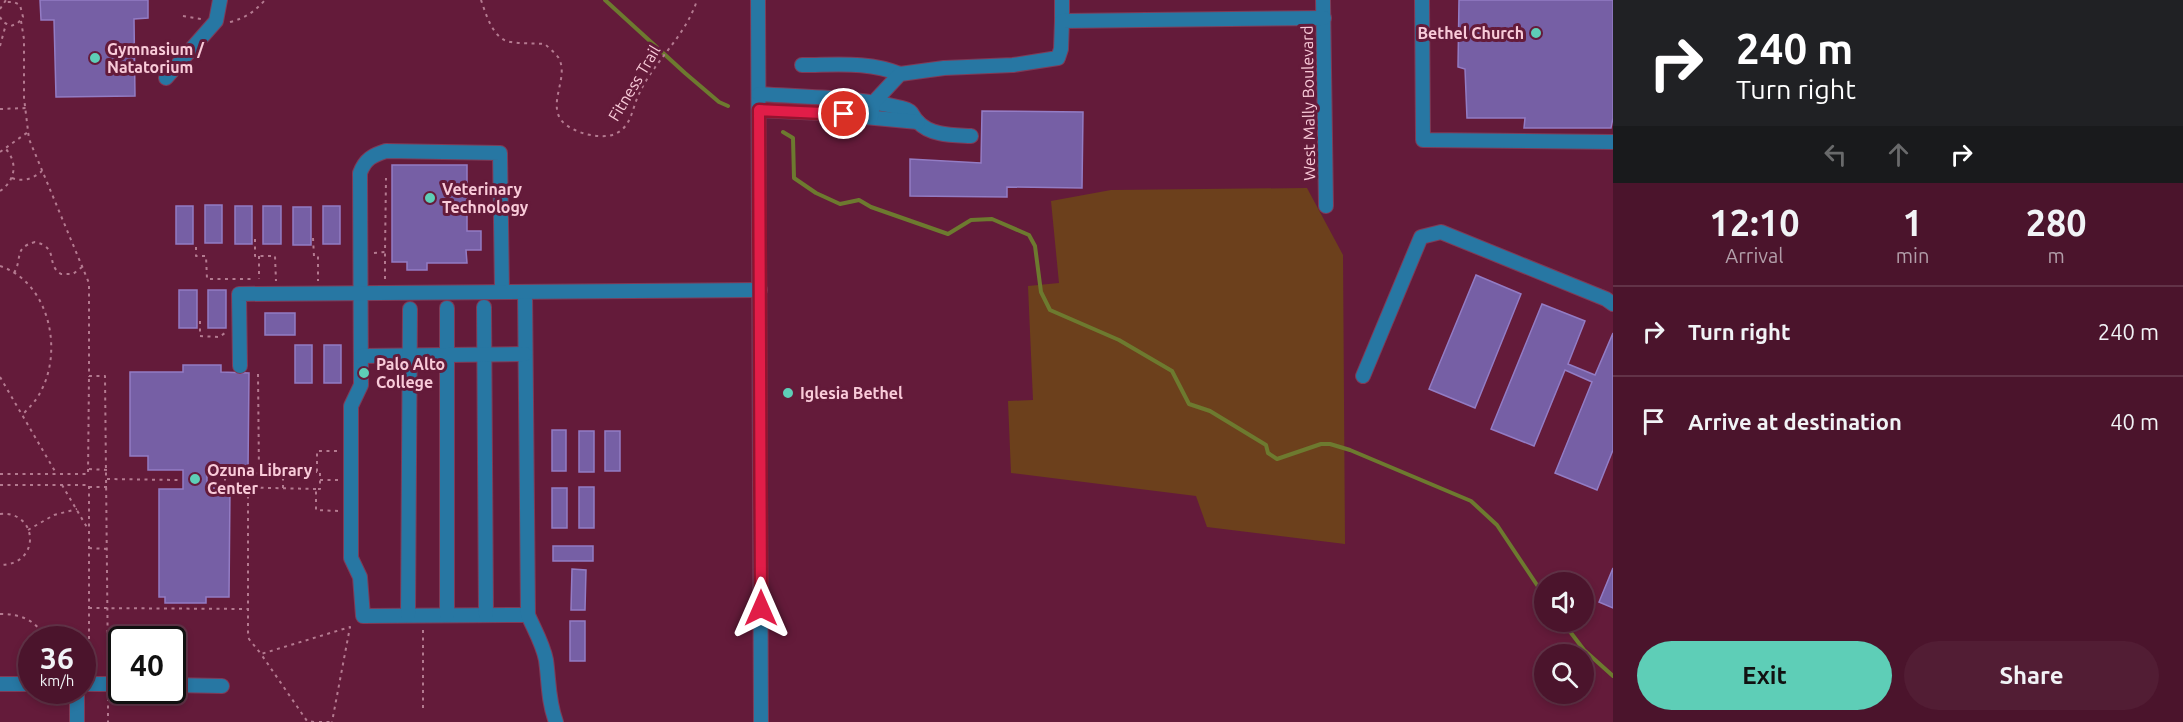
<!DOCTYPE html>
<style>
:root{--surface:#4b142c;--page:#521d34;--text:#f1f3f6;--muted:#b29ea9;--line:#623348;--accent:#5eceb7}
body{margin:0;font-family:Ubuntu,sans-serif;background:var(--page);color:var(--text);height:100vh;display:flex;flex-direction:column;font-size:22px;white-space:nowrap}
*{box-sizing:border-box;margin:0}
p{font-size:20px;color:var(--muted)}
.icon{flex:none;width:33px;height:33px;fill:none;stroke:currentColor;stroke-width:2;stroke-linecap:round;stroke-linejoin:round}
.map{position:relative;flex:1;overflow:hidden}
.drawer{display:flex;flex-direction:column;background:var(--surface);width:570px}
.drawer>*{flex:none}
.top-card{background:#202124;color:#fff;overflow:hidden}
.fabs{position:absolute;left:1534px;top:572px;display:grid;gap:12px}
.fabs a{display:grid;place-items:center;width:60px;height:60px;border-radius:50%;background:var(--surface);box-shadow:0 3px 9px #0003,0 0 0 2px var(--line);font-size:30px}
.speed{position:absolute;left:18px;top:626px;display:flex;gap:12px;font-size:30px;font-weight:700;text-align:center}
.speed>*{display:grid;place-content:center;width:78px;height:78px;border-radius:50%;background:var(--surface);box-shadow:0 3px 9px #0003,0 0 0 2px var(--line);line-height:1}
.speed small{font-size:15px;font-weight:400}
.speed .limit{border:3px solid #111;border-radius:9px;background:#fff;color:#111}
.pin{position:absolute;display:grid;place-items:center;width:51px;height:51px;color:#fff;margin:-26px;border:3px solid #fff;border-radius:50%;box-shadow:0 2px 6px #0007}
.me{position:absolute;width:66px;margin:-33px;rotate:0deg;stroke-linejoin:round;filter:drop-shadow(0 0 4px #0008)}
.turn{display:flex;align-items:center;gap:21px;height:126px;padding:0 24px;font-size:27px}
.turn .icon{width:78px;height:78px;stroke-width:2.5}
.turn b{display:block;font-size:42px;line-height:51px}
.lanes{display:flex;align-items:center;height:57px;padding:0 24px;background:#0003;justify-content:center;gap:30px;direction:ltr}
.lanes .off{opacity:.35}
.eta{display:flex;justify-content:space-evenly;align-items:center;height:102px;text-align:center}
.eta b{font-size:36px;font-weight:600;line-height:42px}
.cta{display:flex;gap:12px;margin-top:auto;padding:12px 24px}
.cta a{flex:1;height:69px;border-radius:36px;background:var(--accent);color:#111;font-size:24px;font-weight:600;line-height:69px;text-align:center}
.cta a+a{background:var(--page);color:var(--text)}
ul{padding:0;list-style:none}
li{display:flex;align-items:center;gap:18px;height:90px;padding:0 24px;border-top:2px solid var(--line)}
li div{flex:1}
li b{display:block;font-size:22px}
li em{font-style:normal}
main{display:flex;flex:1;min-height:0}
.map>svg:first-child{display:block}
.green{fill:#6c401c}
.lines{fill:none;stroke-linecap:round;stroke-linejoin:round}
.stream{stroke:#6d7a2f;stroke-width:4}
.building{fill:#765fa5;stroke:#937cc4;stroke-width:1.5}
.minor-casing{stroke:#7f3b57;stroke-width:16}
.path{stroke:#b47a90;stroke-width:2;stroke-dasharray:3 4.5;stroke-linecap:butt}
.minor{stroke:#2777a3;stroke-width:14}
.route-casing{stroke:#92132f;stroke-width:15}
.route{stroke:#e11d48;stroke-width:10}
.poi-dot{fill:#5eceb7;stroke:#641b3a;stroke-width:2}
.labels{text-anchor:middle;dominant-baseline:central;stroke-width:6;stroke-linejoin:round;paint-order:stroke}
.poi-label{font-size:16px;font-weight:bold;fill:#f9cbd9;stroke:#641b3a;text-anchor:start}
.street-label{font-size:16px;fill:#f9cbd9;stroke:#641b3a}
</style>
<main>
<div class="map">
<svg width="1613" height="722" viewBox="0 0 1613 722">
<rect width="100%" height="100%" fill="#641b3a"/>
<polygon class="green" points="1307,188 1343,255 1345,544 1207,527 1196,496 1011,473 1008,401 1033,400 1028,286 1059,283 1051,201 1111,190"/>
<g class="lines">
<g class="stream">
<polyline points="605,0 685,73 719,102 728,106"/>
<polyline points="783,132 793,138 794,178 816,193 840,204 859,200 871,207 948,234 971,220 992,219 1029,235 1035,246 1041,292 1050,310 1119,340 1172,371 1189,404 1210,411 1266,445 1268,453 1277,459 1321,444 1330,444 1350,450 1471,501 1497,525 1545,597"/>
<polyline points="1562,621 1584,650 1613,676"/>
</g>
</g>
<g class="building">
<polygon points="40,0 148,0 148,18 134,19 135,96 56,97 54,20 41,20"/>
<polygon points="1459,0 1613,0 1613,118 1611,128 1524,128 1525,118 1467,118 1465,69 1458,67"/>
<polygon points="982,111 1083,112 1082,188 1007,187 1007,197 910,196 910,159 981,163"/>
<polygon points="392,165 467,165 467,231 481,231 481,250 466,250 467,263 427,263 427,270 407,270 407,262 392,262"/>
<rect x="205" y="205" width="17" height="38"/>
<rect x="176" y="206" width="17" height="38"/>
<rect x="235" y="206" width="17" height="38"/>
<rect x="263" y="206" width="18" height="38"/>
<rect x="323" y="206" width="17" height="38"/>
<rect x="293" y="207" width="18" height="38"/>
<polygon points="1476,275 1521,294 1475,408 1429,389"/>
<rect x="179" y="290" width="18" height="38"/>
<rect x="208" y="290" width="18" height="38"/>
<polygon points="1542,304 1585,321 1568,364 1595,375 1613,333 1613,450 1597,490 1555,473 1592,382 1565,370 1534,446 1491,429"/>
<rect x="265" y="313" width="30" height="22"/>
<rect x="295" y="345" width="17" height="38"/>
<rect x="324" y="345" width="17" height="38"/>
<polygon points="183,365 221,365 221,372 249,373 248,470 207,470 207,488 230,488 229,597 206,597 206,603 165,603 165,597 159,597 159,489 183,489 183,470 148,470 148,456 130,456 130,372 183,372"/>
<rect x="552" y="430" width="14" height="41"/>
<rect x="579" y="431" width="15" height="41"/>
<rect x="605" y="431" width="15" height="40"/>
<rect x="579" y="487" width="15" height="41"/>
<rect x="552" y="488" width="15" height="40"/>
<rect x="553" y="546" width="40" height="15"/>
<polygon points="1613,568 1613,608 1599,602"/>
<polygon points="572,569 586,570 585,610 571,610"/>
<rect x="570" y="621" width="15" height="40"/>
</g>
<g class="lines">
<defs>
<g id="minor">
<polyline points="758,0 761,722"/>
<polyline points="1062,0 1062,21"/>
<polyline points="1323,0 1326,206"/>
<polyline points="1422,0 1423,140 1613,142"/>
<path d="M802,65C835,65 869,61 900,74"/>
<polyline points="166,78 216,21 220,0"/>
<path d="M759,94C806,97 856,97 902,108C914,111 911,115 918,122C931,136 954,135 971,136"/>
<polyline points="759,110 822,113 918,122"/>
<polyline points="871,117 873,103 900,74 944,68 1013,65 1058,58 1061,49 1062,21 1324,18"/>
<path d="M502,291L500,153L386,151C373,155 365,159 360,173L361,385L351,406V558L360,577L363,616L528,615"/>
<path d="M525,292L528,615C534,629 543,644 546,660C549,681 548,701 556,722"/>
<polyline points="484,307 486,615"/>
<polyline points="447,308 447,615"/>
<polyline points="361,356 525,354"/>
<polyline points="240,366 239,294 760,290"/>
<polyline points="1363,376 1421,237 1441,232 1606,299 1613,304"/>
<polyline points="408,615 410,309"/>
<polyline points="0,684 32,684"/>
<polyline points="82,684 122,684"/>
<polyline points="172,685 222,686"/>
<polyline points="77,690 77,722"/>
</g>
</defs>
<use href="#minor" class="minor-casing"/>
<g class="path">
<path d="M481,0C486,14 493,40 511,42C522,44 533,43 545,44C549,48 554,52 558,57C570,76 548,101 561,120C571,133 603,141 617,133C632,125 632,108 639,94C654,61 686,36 697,0"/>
<polyline points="0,9 6,0"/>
<polyline points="183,16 201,19"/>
<polyline points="0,17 3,22 11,26 18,23 23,17 20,5 14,2 6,2"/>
<polyline points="21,21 24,39 24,98 29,139 89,283 89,376 105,376 108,671"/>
<path d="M230,22C246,18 255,11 265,0"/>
<polyline points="0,46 6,24"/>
<polyline points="0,109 26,108"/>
<polyline points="0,152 28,132"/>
<path d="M12,178C23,182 33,179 42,171"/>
<path d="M0,191C16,180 18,162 5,148"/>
<polyline points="313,238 314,256 318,256 318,281"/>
<polyline points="255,239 255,256 275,256 276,281"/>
<polyline points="196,247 196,256 206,256 207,279 252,279"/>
<polyline points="374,253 385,252 386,178"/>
<polyline points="259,256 259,279"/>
<path d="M0,266C48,282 63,347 42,389C37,400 30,407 22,415"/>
<path d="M14,273C23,258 13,248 35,242C60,248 45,264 61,274H73L82,267"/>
<polyline points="385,279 385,252"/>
<polyline points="200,321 200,336 219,337 225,333"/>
<polyline points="258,374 259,474"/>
<polyline points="0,377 56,473"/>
<polyline points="89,469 107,470"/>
<polyline points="0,474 88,474 89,376"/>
<polyline points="107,479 178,480"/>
<polyline points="320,480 338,480"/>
<polyline points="0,485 89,485 89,672"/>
<polyline points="62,485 88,529"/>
<polyline points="89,487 107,487"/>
<polyline points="248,488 248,632 249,639 261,654"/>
<polyline points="283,488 283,473"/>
<polyline points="316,489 225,487 225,474 317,472"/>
<polyline points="338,511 316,510 316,489 320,489 320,472 317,472 317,451 338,451"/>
<path d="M0,514C38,510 42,565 0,565"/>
<polyline points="28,530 54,515 77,509"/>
<polyline points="89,548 107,549"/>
<polyline points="89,608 248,609"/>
<path d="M0,614C21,614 36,620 46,639"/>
<polyline points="423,630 423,708"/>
<polyline points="82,657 89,656"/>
<polyline points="108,698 108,722"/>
<polyline points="314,722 307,721 261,654 350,627 332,722"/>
<polyline points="319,722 332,722"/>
</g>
<use href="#minor" class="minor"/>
</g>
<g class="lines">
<defs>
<polyline id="route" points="761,608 759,110 844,114"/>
</defs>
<use href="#route" class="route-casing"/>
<use href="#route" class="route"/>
</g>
<g class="poi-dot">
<circle cx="1536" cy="33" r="6"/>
<circle cx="95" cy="58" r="6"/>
<circle cx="430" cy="198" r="6"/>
<circle cx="364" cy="373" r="6"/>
<circle cx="788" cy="393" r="6"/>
<circle cx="195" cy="479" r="6"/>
</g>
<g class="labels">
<g class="poi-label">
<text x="1524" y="33" text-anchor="end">Bethel Church</text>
<text x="107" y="49">Gymnasium /<tspan x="107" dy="18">Natatorium</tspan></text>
<text x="442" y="189">Veterinary<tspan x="442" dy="18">Technology</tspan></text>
<text x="376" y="364">Palo Alto<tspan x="376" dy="18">College</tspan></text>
<text x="800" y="393">Iglesia Bethel</text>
<text x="207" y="470">Ozuna Library<tspan x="207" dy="18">Center</tspan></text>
</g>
<g class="street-label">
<text transform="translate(634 83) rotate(-59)">Fitness Trail</text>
<text transform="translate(1308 103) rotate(-91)">West Mally Boulevard</text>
</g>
</g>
</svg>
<div class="fabs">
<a><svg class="icon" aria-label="sound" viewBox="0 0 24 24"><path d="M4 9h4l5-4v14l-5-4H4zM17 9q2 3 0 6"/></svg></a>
<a><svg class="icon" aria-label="search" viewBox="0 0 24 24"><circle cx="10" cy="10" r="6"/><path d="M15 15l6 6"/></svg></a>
</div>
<div class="speed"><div>36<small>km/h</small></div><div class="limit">40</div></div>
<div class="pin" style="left:844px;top:114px;background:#d93025"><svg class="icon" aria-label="arrive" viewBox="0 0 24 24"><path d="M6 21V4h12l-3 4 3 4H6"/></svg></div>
<svg class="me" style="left:761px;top:608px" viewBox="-20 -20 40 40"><path d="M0-17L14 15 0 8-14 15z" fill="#e11d48" stroke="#fff" stroke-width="4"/></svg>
</div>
<section class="drawer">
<div class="top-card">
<div class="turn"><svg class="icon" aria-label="right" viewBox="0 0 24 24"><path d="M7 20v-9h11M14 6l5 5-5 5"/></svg><div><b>240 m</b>Turn right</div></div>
<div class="lanes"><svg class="icon off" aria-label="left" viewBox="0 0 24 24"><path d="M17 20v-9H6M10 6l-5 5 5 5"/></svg><svg class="icon off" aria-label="ahead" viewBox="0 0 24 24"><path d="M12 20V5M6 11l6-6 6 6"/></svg><svg class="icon" aria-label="right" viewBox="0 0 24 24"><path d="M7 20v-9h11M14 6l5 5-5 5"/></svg></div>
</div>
<div class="eta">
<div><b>12:10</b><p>Arrival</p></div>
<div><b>1</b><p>min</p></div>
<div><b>280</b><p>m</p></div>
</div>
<ul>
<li><svg class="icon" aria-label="right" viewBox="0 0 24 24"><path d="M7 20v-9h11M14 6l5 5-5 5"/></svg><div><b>Turn right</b></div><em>240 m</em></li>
<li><svg class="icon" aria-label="arrive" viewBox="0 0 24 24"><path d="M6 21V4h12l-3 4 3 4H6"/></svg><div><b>Arrive at destination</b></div><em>40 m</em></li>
</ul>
<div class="cta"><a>Exit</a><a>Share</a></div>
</section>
</main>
